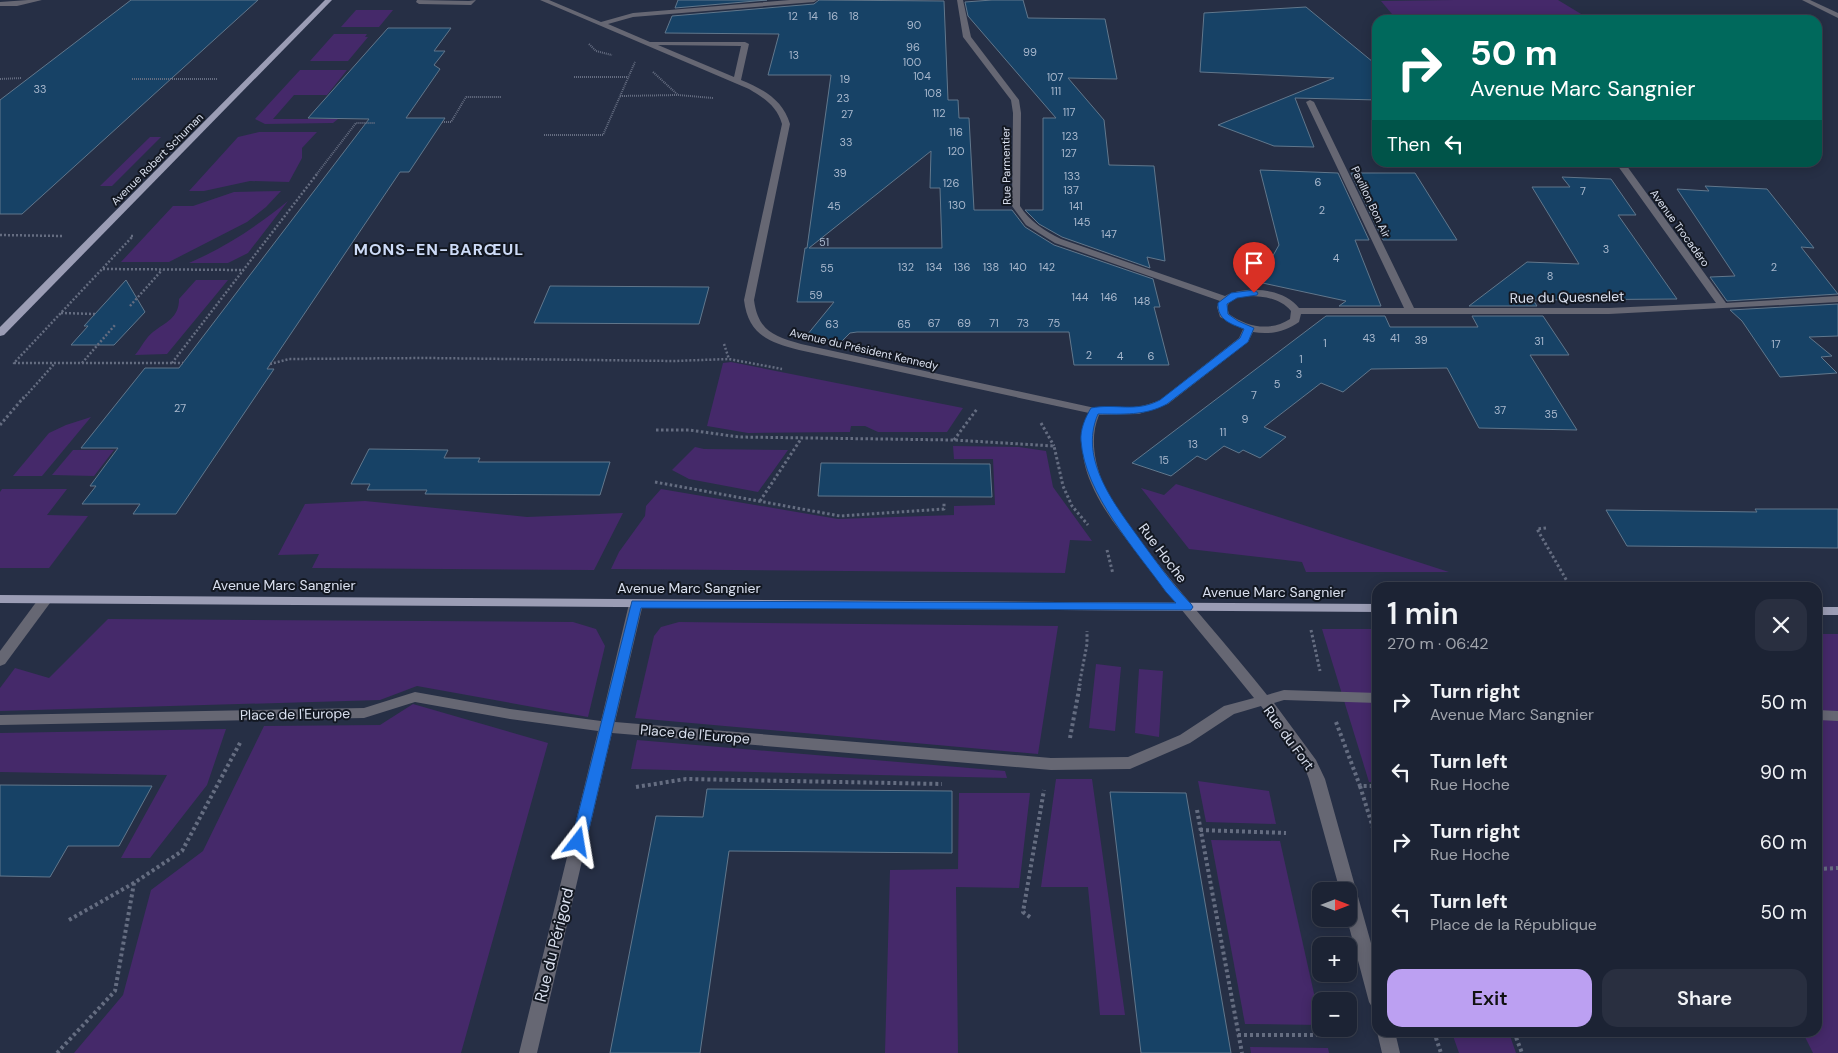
<!DOCTYPE html>
<meta charset="utf-8">
<style>
:root{--surface:#1c2334;--page:#292f40;--text:#f1f3f6;--muted:#a0a4ac;--line:#3a404f;--accent:#bca0f2}
body{margin:0;font-family:"DM Sans",sans-serif;background:var(--page);color:var(--text);height:100vh;display:flex;flex-direction:column;font-size:19px;white-space:nowrap}
*{box-sizing:border-box;margin:0}
p{font-size:16px;color:var(--muted)}
.icon{flex:none;width:28px;height:28px;fill:none;stroke:currentColor;stroke-width:2;stroke-linecap:round;stroke-linejoin:round}
.map{position:relative;flex:1;overflow:hidden}
.side{position:absolute;left:1372px;top:582px;width:450px;height:455px;display:flex;flex-direction:column;background:var(--surface);border-radius:15px;box-shadow:0 2px 12px #0003,0 0 0 1px var(--line)}
.side>*{flex:none}
.guide{position:absolute;left:1372px;top:15px;width:450px;height:152px;border-radius:15px;box-shadow:0 2px 12px #0003,0 0 0 1px var(--line);background:#00695c;color:#fff;overflow:hidden}
.needle{width:32px;rotate:90deg}
.fabs{position:absolute;left:1312px;top:882px;display:grid;gap:10px}
.fabs a{display:grid;place-items:center;width:45px;height:45px;border-radius:10px;background:var(--surface);box-shadow:0 2px 12px #0003,0 0 0 1px var(--line);font-size:25px}
.pin{position:absolute;display:grid;place-items:center;width:42px;height:42px;color:#fff;margin:-51px -21px;border-radius:50% 50% 50% 0;rotate:-45deg;box-shadow:0 0 5px #0007}
.pin .icon{rotate:45deg}
.me{position:absolute;width:55px;margin:-28px;rotate:14deg;stroke-linejoin:round;filter:drop-shadow(0 0 4px #0008)}
.turn{display:flex;align-items:center;gap:18px;height:105px;padding:0 15px;font-size:22px}
.turn .icon{width:65px;height:65px;stroke-width:2.5}
.turn b{display:block;font-size:35px;line-height:42px}
.then{display:flex;align-items:center;height:48px;padding:0 15px;background:#0003;gap:10px;font-size:19px}
.round{display:grid;place-items:center;flex:none;width:52px;height:52px;border-radius:15px;background:var(--page)}
.overview{display:flex;align-items:center;justify-content:space-between;height:85px;padding:0 15px}
h1{font-size:30px;font-weight:600;line-height:38px}
.action{display:flex;gap:10px;margin-top:auto;padding:10px 15px}
.action a{flex:1;height:58px;border-radius:15px;background:var(--accent);color:#111;font-size:20px;font-weight:600;line-height:58px;text-align:center}
.action a+a{background:var(--page);color:var(--text)}
ul{padding:0;list-style:none}
li{display:flex;align-items:center;gap:15px;height:70px;padding:0 15px}
li div{flex:1}
li b{display:block;font-size:19px}
li em{font-style:normal}
.map>svg:first-child{display:block}
.green{fill:#45296a}
.building{fill:#174266;stroke:#61778c;fill-rule:evenodd}
.lines{fill:none;stroke-linecap:round;stroke-linejoin:round}
.path-far3{stroke:#656d81;stroke-width:2;stroke-dasharray:1 1;stroke-linecap:butt}
.path-far2{stroke:#656d81;stroke-width:2.5;stroke-dasharray:2 2;stroke-linecap:butt}
.path-far1{stroke:#656d81;stroke-width:3;stroke-dasharray:2.5 2.5;stroke-linecap:butt}
.path{stroke:#656d81;stroke-width:4;stroke-dasharray:3 3;stroke-linecap:butt}
.minor{fill:#666773;fill-rule:evenodd}
.major{fill:#9b9db5;fill-rule:evenodd}
.route{fill:#1a73e8;stroke:#114b97}
.labels{text-anchor:middle;dominant-baseline:central;stroke-width:4;stroke-linejoin:round;paint-order:stroke}
.number-label{font-size:11px;fill:#a9b8cd}
.far-street-label{font-size:11px;fill:#dae0ef;stroke:#131822}
.street-label{font-size:14px;fill:#dae0ef;stroke:#131822}
.far-district-label{font-size:16px;font-weight:bold;letter-spacing:1px;fill:#cddbf7;stroke:#131822}
.near-street-label{font-size:16px;fill:#dae0ef;stroke:#131822}
</style>
<div class="map">
<svg width="1838" height="1053" viewBox="0 0 1838 1053">
<rect width="100%" height="100%" fill="#262f45"/>
<g class="green">
<polygon points="1453,0 1558,0 1591,20 1397,20 1381,1"/>
<polygon points="356,10 393,10 379,27 341,27"/>
<polygon points="334,34 367,34 365,37 368,37 348,61 310,61"/>
<polygon points="300,70 347,70 327,95 294,95 273,119 338,119 333,123 265,124 255,119"/>
<polygon points="259,132 317,132 302,148 302,158 289,182 250,181 204,191 189,191 238,137"/>
<polygon points="150,137 161,137 112,186 100,186"/>
<polygon points="281,191 266,207 247,222 169,262 121,262 173,206 193,206 234,192"/>
<path d="M288,201L248,253L228,263H189C226,247 257,226 288,201Z"/>
<path d="M196,280H228L167,354L135,355C141,348 146,337 153,332C166,322 179,318 179,299Z"/>
<polygon points="731,362 963,408 947,432 878,432 865,426 851,426 850,432 748,433 707,426 723,363"/>
<polygon points="91,417 42,476 13,476 49,433 66,425"/>
<polygon points="953,446 1019,447 1046,451 1053,487 1092,541 1070,540 1065,573 611,569 619,552 645,516 646,506 661,489 838,519 954,515 954,506 995,505 993,459 954,459"/>
<polygon points="695,447 704,449 788,450 758,492 689,479 672,470"/>
<polygon points="73,450 114,450 94,476 52,475"/>
<polygon points="1176,484 1449,572 1306,572 1302,562 1189,549 1141,488 1164,495"/>
<polygon points="2,489 67,489 47,515 88,516 49,568 0,568 0,492"/>
<polygon points="365,501 527,517 623,513 594,570 312,568 319,554 278,555 305,504"/>
<polygon points="108,619 573,622 596,629 605,646 588,717 417,686 380,700 0,711 0,688 15,668 49,678"/>
<polygon points="679,622 1058,626 1038,754 635,718 654,636 661,627"/>
<polygon points="1322,629 1377,629 1377,782 1369,782"/>
<polygon points="1818,634 1838,634 1838,1053 1813,1053 1803,1033 1818,1032"/>
<polygon points="1096,664 1121,667 1115,731 1089,728"/>
<polygon points="1139,669 1163,671 1159,737 1135,733"/>
<polygon points="413,704 548,743 461,1053 74,1053 123,995 151,890 203,851 264,726 380,725"/>
<polygon points="226,729 207,785 150,858 121,858 167,775 0,772 0,733"/>
<polygon points="637,740 1005,771 1007,778 631,769"/>
<polygon points="1056,779 1092,779 1125,1015 1100,1015 1088,887 1041,887"/>
<polygon points="1198,781 1269,791 1276,824 1206,822"/>
<polygon points="959,793 1030,793 1019,888 956,887 958,1053 885,1053 890,870 958,869"/>
<polygon points="1211,840 1280,841 1321,1025 1245,1024"/>
<polygon points="1452,1033 1509,1033 1516,1053 1459,1053"/>
<polygon points="1250,1047 1328,1048 1329,1053 1251,1053"/>
</g>
<g class="building">
<polygon points="131,0 258,0 22,214 0,214 0,100"/>
<polygon points="678,0 767,0 675,8"/>
<path d="M819,0L944,1L948,100H958L959,118H969L974,210H1012L1025,227L1054,245L1153,279L1160,307H1154L1169,365H1074L1069,332H857L850,333L841,342L807,335L834,302H797L805,248H807L831,75H768L779,34L665,33L672,16L814,4ZM931,151L930,188H940L942,248H809Z"/>
<polygon points="992,0 1023,0 1028,18 1105,19 1117,79 1068,78 1104,120 1109,165 1154,166 1165,261 1147,257 1150,268 1062,237 1039,224 1025,210 1043,210 1043,118 1056,118 968,16 965,2"/>
<polygon points="1306,7 1373,62 1378,61 1378,100 1295,98 1314,147 1274,146 1218,125 1334,78 1200,72 1204,13"/>
<polygon points="388,28 451,28 434,51 445,51 434,65 440,69 406,118 445,118 409,172 400,172 267,369 274,369 176,514 133,514 140,504 82,504 96,486 90,486 118,448 81,448 145,368 179,368 369,119 308,118"/>
<polygon points="1260,170 1338,173 1369,240 1355,240 1381,306 1339,306 1346,301 1258,282 1279,245"/>
<polygon points="1351,173 1415,173 1457,240 1383,240"/>
<polygon points="1562,177 1611,179 1636,215 1618,215 1677,299 1533,300 1537,306 1469,306 1527,262 1579,264 1532,187 1570,187"/>
<polygon points="1705,186 1767,189 1814,248 1801,247 1838,294 1727,301 1710,277 1735,276 1677,189 1709,191"/>
<polygon points="126,280 145,312 114,345 71,345 88,326 84,326"/>
<polygon points="550,286 709,287 699,324 534,323"/>
<polygon points="1838,304 1838,336 1809,337 1832,356 1821,357 1837,373 1780,377 1742,321 1730,310"/>
<polygon points="1326,316 1385,316 1390,327 1478,327 1472,316 1543,316 1569,355 1530,355 1577,430 1479,428 1447,368 1371,369 1343,392 1321,383 1264,427 1286,437 1260,458 1243,450 1239,453 1224,446 1206,460 1197,456 1171,476 1132,463"/>
<polygon points="369,449 448,450 444,458 480,458 478,462 610,462 600,495 425,494 427,490 367,490 370,484 351,484"/>
<polygon points="821,463 990,464 992,497 818,496"/>
<polygon points="1755,509 1838,509 1838,548 1627,546 1606,510 1757,512"/>
<polygon points="0,785 152,786 119,846 68,846 50,877 0,876"/>
<polygon points="707,789 952,791 952,853 729,851 700,1053 610,1053 656,816 703,817"/>
<polygon points="1110,792 1186,793 1231,1053 1141,1053"/>
</g>
<g class="lines">
<g class="path-far3">
<polyline points="589,44 596,51 612,55"/>
<polyline points="653,72 678,95 713,98"/>
<polyline points="574,77 628,77"/>
<polyline points="0,79 22,78"/>
<polyline points="132,79 218,79"/>
<polyline points="620,96 678,95"/>
<polyline points="442,122 451,122 466,97 501,97"/>
<polyline points="544,135 603,135 635,62"/>
<polyline points="316,175 356,123 375,123"/>
</g>
<g class="path-far2">
<polyline points="0,235 62,236"/>
<polyline points="131,236 133,236 14,363 183,363"/>
<polyline points="103,269 244,270"/>
<polyline points="130,306 162,270"/>
<polyline points="61,313 95,314"/>
<polyline points="724,344 729,359"/>
<polyline points="82,363 115,325"/>
<polyline points="172,363 317,174"/>
<polyline points="270,364 289,359 427,358 674,361 729,359 782,369"/>
<polyline points="23,399 55,363"/>
</g>
<g class="path-far1">
<polyline points="1041,423 1054,446"/>
<polyline points="0,425 24,397"/>
<polyline points="656,430 689,430 739,437 954,440 1054,446 1063,486 1072,506 1088,525"/>
<polyline points="954,440 977,409"/>
<polyline points="655,482 840,516 944,509 944,502"/>
<polyline points="760,501 801,439"/>
<polyline points="1546,528 1537,529 1571,588"/>
<polyline points="1107,550 1113,574"/>
<polyline points="1311,630 1320,671"/>
<polyline points="1079,686 1087,644 1087,631"/>
</g>
<g class="path">
<polyline points="1336,722 1360,786 1378,786"/>
<polyline points="1070,738 1080,684"/>
<polyline points="1360,786 1378,844"/>
<polyline points="636,787 686,779 942,784"/>
<polyline points="1197,810 1242,1053"/>
<polyline points="1200,830 1286,833"/>
<polyline points="1818,869 1838,868"/>
<polyline points="1030,917 1023,912 1044,790"/>
<polyline points="69,920 134,883"/>
<polyline points="1434,1032 1441,1053"/>
<polyline points="1514,1032 1522,1053"/>
<polyline points="1238,1035 1335,1035"/>
<polyline points="57,1053 115,991 134,883 182,851 241,741"/>
</g>
<g class="minor">
<polygon points="28,0 42,0 17,6 0,6 0,2"/>
<polygon points="417,0 469,1 476,0 471,5 419,4 416,2"/>
<path d="M540,0H549L601,22L633,13L790,0H817L814,2L633,17L608,24L650,42H745L749,44L741,80C763,89 783,100 790,124L754,300C758,331 774,336 801,344L1095,408C1118,409 1139,409 1160,400L1239,338L1243,329L1220,317L1217,307L1220,301L1055,243L1026,225L1012,206L1013,113L1011,100L963,37L957,0H963L971,37L1019,100L1021,113L1020,206C1030,222 1045,231 1061,239L1225,296C1245,285 1284,288 1299,308H1404L1306,102L1310,100L1314,102L1414,308H1609L1716,303L1615,162H1624L1726,303L1838,296V302L1609,314H1301L1299,322C1285,332 1269,335 1253,332L1248,342L1168,404L1139,414L1099,415C1090,437 1094,459 1102,481C1113,507 1131,529 1148,551C1186,600 1228,646 1267,695L1284,690L1378,693V703L1284,700L1274,703L1316,760L1325,779L1378,968V1010L1372,1007L1369,1002L1347,919H1349V891H1340L1309,779L1304,766L1261,706L1234,714L1190,743L1130,769L1051,770L612,733L537,1053H519L598,731L510,719L415,702L364,718L0,725V715L364,708L415,692L510,709L601,721L629,604L631,601H641L643,604L615,722L1051,758L1128,757L1180,735L1224,706L1254,698C1216,650 1176,605 1139,556C1122,533 1102,510 1091,483C1081,460 1079,436 1089,413L799,350C768,342 748,334 744,300L782,124C777,106 764,98 749,89ZM658,45L741,46L734,77ZM1249,296C1265,296 1281,299 1291,311L1290,319C1270,332 1247,327 1229,314L1227,307C1231,297 1240,297 1249,296Z"/>
<polygon points="1802,0 1810,0 1838,13 1838,18"/>
<polygon points="45,596 50,597 52,600 50,603 5,664 0,666 0,651 40,597"/>
<polygon points="1818,710 1838,711 1838,721 1818,720"/>
<polygon points="1378,1031 1378,1032 1395,1032 1400,1053 1382,1053 1377,1032"/>
</g>
<g class="major">
<polygon points="325,0 332,0 4,335 0,336 0,327"/>
<polygon points="0,595 1378,604 1378,612 0,603"/>
<rect x="1818" y="607" width="20" height="8"/>
</g>
</g>
<path class="route" d="M1254,290L1258,293L1257,295L1237,298L1227,304L1228,314L1238,321L1254,328L1248,342L1167,404C1145,416 1123,414 1098,414C1078,460 1116,506 1141,541C1157,563 1173,585 1191,604L1193,607L1191,610L641,608L586,842L584,846L578,848L573,846L571,842L632,601L1176,603L1166,592C1135,549 1085,494 1081,441C1080,430 1085,418 1091,408C1116,403 1135,413 1160,400L1240,338L1244,329C1231,324 1217,320 1218,303L1231,293Z"/>
<g class="labels">
<g class="number-label">
<text x="793" y="16">12</text>
<text x="813" y="16">14</text>
<text x="833" y="16">16</text>
<text x="854" y="16">18</text>
<text x="914" y="25">90</text>
<text x="913" y="47">96</text>
<text x="1030" y="52">99</text>
<text x="794" y="55">13</text>
<text x="912" y="62">100</text>
<text x="922" y="76">104</text>
<text x="1055" y="77">107</text>
<text x="845" y="79">19</text>
<text x="40" y="89">33</text>
<text x="1056" y="91">111</text>
<text x="933" y="93">108</text>
<text x="843" y="98">23</text>
<text x="1069" y="112">117</text>
<text x="939" y="113">112</text>
<text x="847" y="114">27</text>
<text x="956" y="132">116</text>
<text x="1070" y="136">123</text>
<text x="846" y="142">33</text>
<text x="956" y="151">120</text>
<text x="1069" y="153">127</text>
<text x="840" y="173">39</text>
<text x="1072" y="176">133</text>
<text x="1318" y="182">6</text>
<text x="951" y="183">126</text>
<text x="1071" y="190">137</text>
<text x="1583" y="191">7</text>
<text x="957" y="205">130</text>
<text x="834" y="206">45</text>
<text x="1076" y="206">141</text>
<text x="1322" y="210">2</text>
<text x="1082" y="222">145</text>
<text x="1109" y="234">147</text>
<text x="824" y="242">51</text>
<text x="1606" y="249">3</text>
<text x="1336" y="258">4</text>
<text x="906" y="267">132</text>
<text x="934" y="267">134</text>
<text x="962" y="267">136</text>
<text x="991" y="267">138</text>
<text x="1018" y="267">140</text>
<text x="1047" y="267">142</text>
<text x="1774" y="267">2</text>
<text x="827" y="268">55</text>
<text x="1550" y="276">8</text>
<text x="816" y="295">59</text>
<text x="1080" y="297">144</text>
<text x="1109" y="297">146</text>
<text x="1142" y="301">148</text>
<text x="934" y="323">67</text>
<text x="964" y="323">69</text>
<text x="994" y="323">71</text>
<text x="1023" y="323">73</text>
<text x="1054" y="323">75</text>
<text x="832" y="324">63</text>
<text x="904" y="324">65</text>
<text x="1369" y="338">43</text>
<text x="1395" y="338">41</text>
<text x="1421" y="340">39</text>
<text x="1539" y="341">31</text>
<text x="1325" y="343">1</text>
<text x="1776" y="344">17</text>
<text x="1089" y="355">2</text>
<text x="1120" y="356">4</text>
<text x="1151" y="356">6</text>
<text x="1301" y="359">1</text>
<text x="1299" y="374">3</text>
<text x="1277" y="384">5</text>
<text x="1254" y="395">7</text>
<text x="180" y="408">27</text>
<text x="1500" y="410">37</text>
<text x="1551" y="414">35</text>
<text x="1245" y="419">9</text>
<text x="1223" y="432">11</text>
<text x="1193" y="444">13</text>
<text x="1164" y="460">15</text>
</g>
<g class="far-street-label">
<text transform="translate(157 159) rotate(-45)">Avenue Robert Schuman</text>
<text transform="translate(1006 166) rotate(-91)">Rue Parmentier</text>
<text transform="translate(1371 202) rotate(65)">Pavillon Bon Air</text>
<text transform="translate(1680 228) rotate(54)">Avenue Trocadéro</text>
<text transform="translate(864 349) rotate(13)">Avenue du Président Kennedy</text>
</g>
<g class="street-label">
<text transform="translate(1567 297) rotate(-1)">Rue du Quesnelet</text>
<text transform="translate(1163 553) rotate(53)">Rue Hoche</text>
<text x="284" y="585">Avenue Marc Sangnier</text>
<text x="689" y="588">Avenue Marc Sangnier</text>
<text x="1274" y="592">Avenue Marc Sangnier</text>
<text transform="translate(295 714) rotate(-1)">Place de l'Europe</text>
<text transform="translate(695 734) rotate(5)">Place de l'Europe</text>
<text transform="translate(1289 738) rotate(54)">Rue du Fort</text>
</g>
<g class="far-district-label">
<text x="439" y="249">MONS-EN-BARŒUL</text>
</g>
<g class="near-street-label">
<text transform="translate(554 945) rotate(-76)">Rue du Périgord</text>
</g>
</g>
</svg>
<div class="fabs">
<a><svg class="needle" viewBox="-14 -14 28 28"><path d="M0-13l5 13h-10z" fill="#e53935"/><path d="M0 13l5-13h-10z" fill="#a0a4ac"/></svg></a>
<a>+</a>
<a>−</a>
</div>
<div class="pin" style="left:1254px;top:293px;background:#d93025"><svg class="icon" aria-label="arrive" viewBox="0 0 24 24"><path d="M6 21V4h12l-3 4 3 4H6"/></svg></div>
<svg class="me" style="left:578px;top:842px" viewBox="-20 -20 40 40"><path d="M0-17L14 15 0 8-14 15z" fill="#1a73e8" stroke="#fff" stroke-width="4"/></svg>
<div class="guide">
<div class="turn"><svg class="icon" aria-label="right" viewBox="0 0 24 24"><path d="M7 20v-9h11M14 6l5 5-5 5"/></svg><div><b>50 m</b>Avenue Marc Sangnier</div></div>
<div class="then">Then<svg class="icon" aria-label="left" viewBox="0 0 24 24"><path d="M17 20v-9H6M10 6l-5 5 5 5"/></svg></div>
</div>
<section class="side">
<div class="overview"><div><h1>1 min</h1><p>270 m · 06:42</p></div><a class="round"><svg class="icon" aria-label="close" viewBox="0 0 24 24"><path d="M6 6l12 12M18 6L6 18"/></svg></a></div>
<ul>
<li><svg class="icon" aria-label="right" viewBox="0 0 24 24"><path d="M7 20v-9h11M14 6l5 5-5 5"/></svg><div><b>Turn right</b><p>Avenue Marc Sangnier</p></div><em>50 m</em></li>
<li><svg class="icon" aria-label="left" viewBox="0 0 24 24"><path d="M17 20v-9H6M10 6l-5 5 5 5"/></svg><div><b>Turn left</b><p>Rue Hoche</p></div><em>90 m</em></li>
<li><svg class="icon" aria-label="right" viewBox="0 0 24 24"><path d="M7 20v-9h11M14 6l5 5-5 5"/></svg><div><b>Turn right</b><p>Rue Hoche</p></div><em>60 m</em></li>
<li><svg class="icon" aria-label="left" viewBox="0 0 24 24"><path d="M17 20v-9H6M10 6l-5 5 5 5"/></svg><div><b>Turn left</b><p>Place de la République</p></div><em>50 m</em></li>
</ul>
<div class="action"><a>Exit</a><a>Share</a></div>
</section>
</div>
